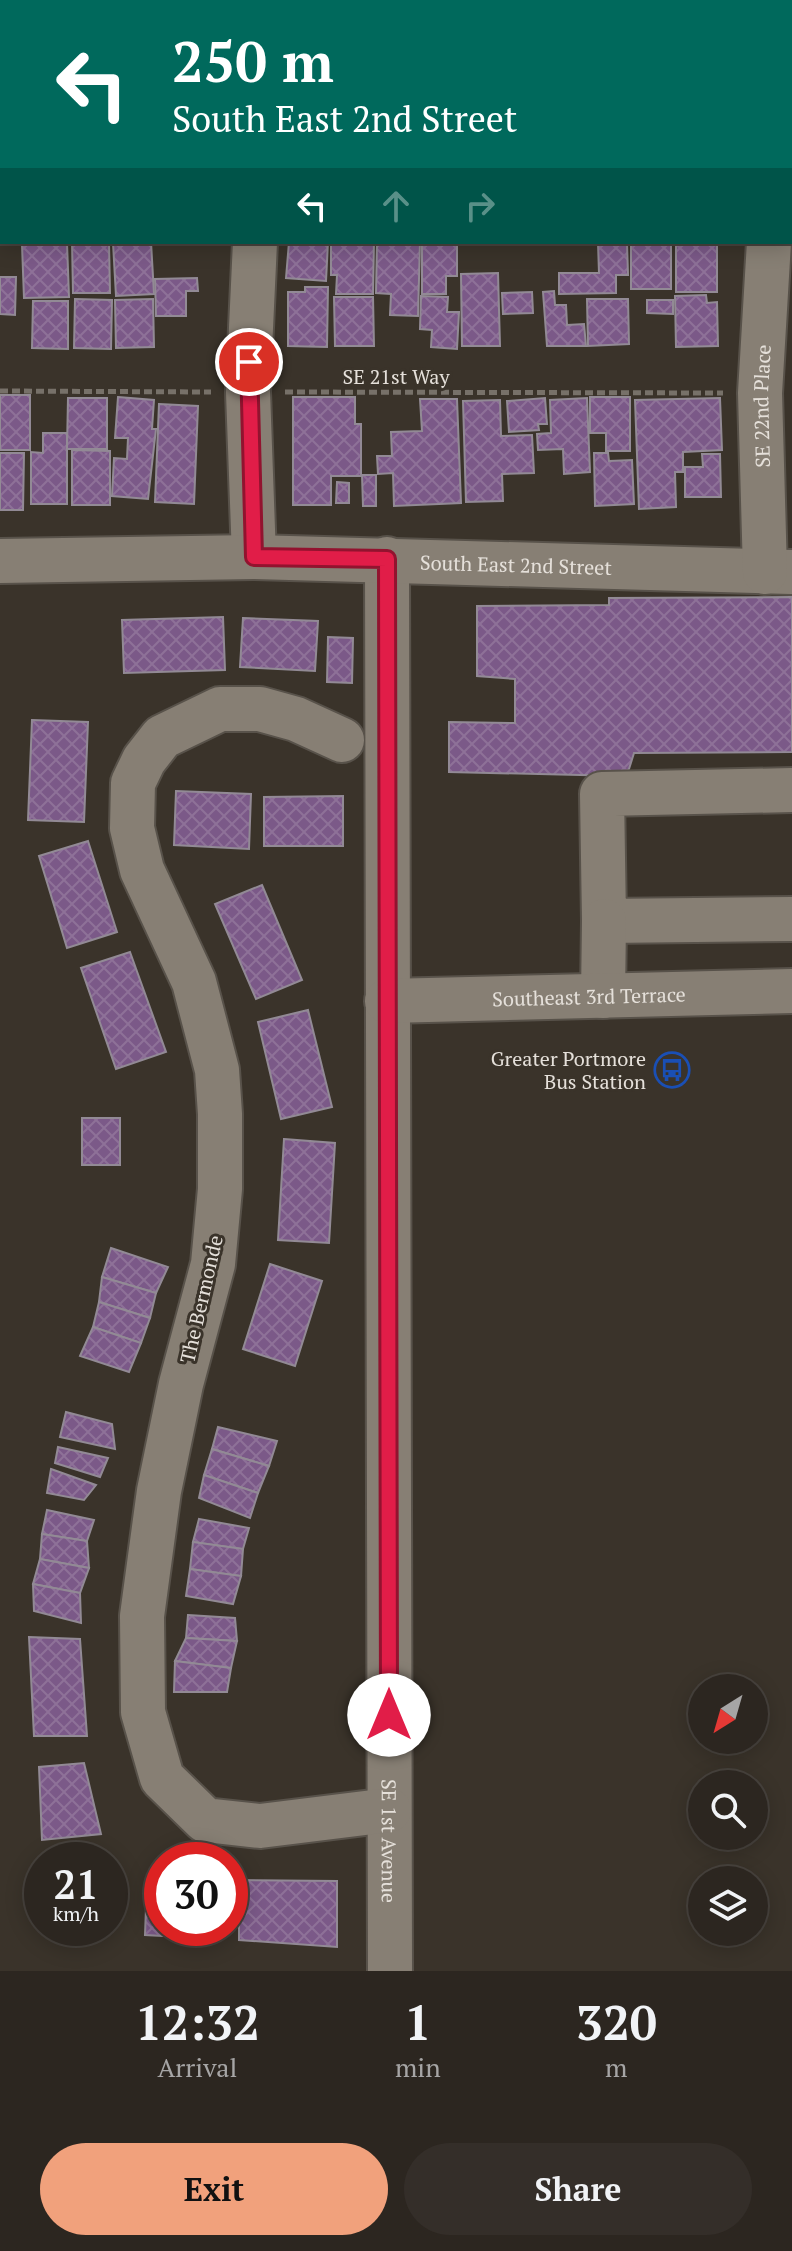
<!DOCTYPE html>
<style>
:root{--surface:#2c2620;--page:#342e29;--text:#f1f3f6;--muted:#a6a5a5;--line:#48433e;--accent:#f1a17c}
body{margin:0;font-family:"PT Serif",serif;background:var(--page);color:var(--text);height:100vh;display:flex;flex-direction:column;font-size:30px;white-space:nowrap}
*{box-sizing:border-box;margin:0}
p{font-size:26px;color:var(--muted)}
.icon{flex:none;width:44px;height:44px;fill:none;stroke:currentColor;stroke-width:2;stroke-linecap:round;stroke-linejoin:round}
.map{position:relative;height:1971px;overflow:hidden}
.sheet{display:flex;flex-direction:column;background:var(--surface);flex:1}
.sheet>*{flex:none}
.hud{position:absolute;left:0px;top:0px;width:792px;height:244px;box-shadow:0 4px 20px #0003,0 0 0 2px var(--line);background:#00695c;color:#fff;overflow:hidden}
.needle{width:52px;rotate:217deg}
.tools{position:absolute;left:688px;top:1674px;display:grid;gap:16px}
.tools a{display:grid;place-items:center;width:80px;height:80px;border-radius:50%;background:var(--surface);box-shadow:0 4px 20px #0003,0 0 0 2px var(--line);font-size:40px}
.speed{position:absolute;left:24px;top:1842px;display:flex;gap:16px;font-size:40px;font-weight:700;text-align:center}
.speed>*{display:grid;place-content:center;width:104px;height:104px;border-radius:50%;background:var(--surface);box-shadow:0 4px 20px #0003,0 0 0 2px var(--line);line-height:1}
.speed small{font-size:20px;font-weight:400}
.speed .limit{border:12px solid #d22;background:#fff;color:#111}
.pin{position:absolute;display:grid;place-items:center;width:68px;height:68px;color:#fff;margin:-34px;border:4px solid #fff;border-radius:50%;box-shadow:0 2px 8px #0007}
.me{position:absolute;width:88px;margin:-44px;rotate:0deg;stroke-linejoin:round;filter:drop-shadow(0 0 6px #0008)}
.turn{display:flex;align-items:center;gap:28px;height:168px;padding:0 40px;font-size:36px}
.turn .icon{width:104px;height:104px;stroke-width:2.5}
.turn b{display:block;font-size:56px;line-height:68px}
.lanes{display:flex;align-items:center;height:76px;padding:0 40px;background:#0003;justify-content:center;gap:40px;direction:ltr}
.lanes .off{opacity:.35}
.eta{display:flex;justify-content:space-evenly;align-items:center;height:136px;text-align:center}
.eta b{font-size:48px;font-weight:700;line-height:56px}
.action{display:flex;gap:16px;margin-top:auto;padding:16px 40px}
.action a{flex:1;height:92px;border-radius:48px;background:var(--accent);color:#111;font-size:32px;font-weight:700;line-height:92px;text-align:center}
.action a+a{background:var(--page);color:var(--text)}
.map>svg:first-child{display:block}
.building{fill:url(#building-cross-hatch);stroke:#928a95;stroke-width:2}
.lines{fill:none;stroke-linecap:round;stroke-linejoin:round}
.minor-casing{stroke:#58524a;stroke-width:48}
.path{stroke:#777169;stroke-width:5;stroke-dasharray:8 4;stroke-linecap:butt}
.minor{stroke:#877f74;stroke-width:44}
.route-casing{stroke:#92132f;stroke-width:20}
.route{stroke:#e11d48;stroke-width:14}
.labels{text-anchor:middle;dominant-baseline:central;stroke-width:6;stroke-linejoin:round;paint-order:stroke}
.street-label{font-size:20px;fill:#e5e0da;stroke:#3a332a}
.poi-label{font-size:20px;fill:#e5e0da;stroke:#3a332a;text-anchor:end}
</style>
<div class="map">
<svg width="792" height="1971" viewBox="0 0 792 1971">
<defs>
<pattern id="building-cross-hatch" width="8" height="8" patternUnits="userSpaceOnUse" patternTransform="scale(2)"><rect width="8" height="8" fill="#7b5988"/><path d="M0 0l8 8M0 8l8-8" fill="none" stroke="#8e7198"/></pattern>
</defs>
<rect width="100%" height="100%" fill="#3a332a"/>
<g class="building">
<polygon points="72,242 109,242 110,293 73,293"/>
<polygon points="151,242 154,294 116,296 113,243"/>
<polygon points="289,242 328,242 326,281 286,278"/>
<polygon points="331,242 374,242 373,294 336,294 337,275 331,275"/>
<polygon points="377,242 420,242 418,316 390,315 391,294 376,293"/>
<rect x="631" y="242" width="40" height="47"/>
<rect x="676" y="242" width="41" height="50"/>
<polygon points="67,243 69,297 24,298 22,245"/>
<polygon points="598,243 627,243 628,275 616,275 616,293 559,294 559,273 599,273"/>
<polygon points="422,244 457,244 457,276 446,276 446,294 422,294"/>
<polygon points="498,273 500,346 462,346 461,274"/>
<polygon points="0,277 16,277 15,315 0,314"/>
<polygon points="197,278 198,291 186,291 186,316 156,316 155,279"/>
<polygon points="305,287 328,287 327,347 288,346 288,292 305,292"/>
<polygon points="554,291 555,305 566,305 567,325 584,324 586,346 547,346 543,292"/>
<polygon points="532,292 533,313 503,314 502,293"/>
<polygon points="706,295 707,303 717,302 718,346 676,347 675,296"/>
<polygon points="421,296 448,297 447,312 459,312 457,349 431,347 432,330 420,329"/>
<polygon points="334,297 373,297 374,346 335,346"/>
<polygon points="75,299 112,300 111,349 74,348"/>
<polygon points="153,299 154,347 116,348 115,300"/>
<polygon points="587,299 628,299 629,344 588,346"/>
<polygon points="647,300 673,300 673,314 647,313"/>
<polygon points="33,301 68,301 68,349 32,348"/>
<rect x="0" y="395" width="30" height="55"/>
<polygon points="118,397 154,400 152,429 156,429 148,499 112,496 114,458 127,459 128,438 115,438"/>
<polygon points="293,397 355,397 355,424 361,424 361,476 331,476 331,505 293,505"/>
<polygon points="590,397 630,397 630,451 606,451 606,433 590,433"/>
<polygon points="68,398 107,398 107,449 67,449"/>
<polygon points="545,398 547,424 538,424 539,430 509,432 507,401"/>
<polygon points="587,398 590,472 564,474 563,449 538,450 537,434 551,433 550,400"/>
<polygon points="720,398 722,450 683,452 683,472 675,472 676,507 639,509 635,400"/>
<polygon points="420,399 457,399 461,503 394,506 393,473 378,474 377,456 392,456 391,432 422,431"/>
<polygon points="500,400 501,436 532,435 534,473 502,474 503,501 466,502 463,401"/>
<polygon points="159,404 198,406 194,504 155,502"/>
<polygon points="43,433 67,433 67,504 31,504 31,452 43,453"/>
<polygon points="72,450 110,451 110,505 72,505"/>
<polygon points="0,453 24,453 23,510 0,510"/>
<polygon points="594,453 608,453 609,461 632,460 634,504 595,506"/>
<polygon points="702,454 720,454 721,497 685,497 685,467 703,467"/>
<polygon points="362,475 376,475 376,506 363,506"/>
<polygon points="337,482 349,483 349,503 336,503"/>
<polygon points="792,597 792,752 634,753 629,769 621,776 449,772 449,722 515,723 515,679 477,676 477,606 609,605 609,598"/>
<polygon points="223,617 225,670 124,673 122,620"/>
<polygon points="243,618 318,621 315,671 240,667"/>
<polygon points="328,637 353,638 352,683 327,682"/>
<polygon points="32,720 88,722 84,822 28,820"/>
<polygon points="176,791 251,794 249,849 174,845"/>
<polygon points="343,796 343,846 264,846 264,797"/>
<polygon points="88,841 117,932 67,948 39,856"/>
<polygon points="262,885 302,980 256,999 215,904"/>
<polygon points="130,952 166,1052 116,1069 81,968"/>
<polygon points="308,1010 332,1107 281,1119 258,1022"/>
<rect x="82" y="1118" width="38" height="47"/>
<polygon points="284,1139 335,1143 329,1243 278,1240"/>
<polygon points="111,1248 168,1267 156,1293 102,1277"/>
<polygon points="270,1264 322,1281 295,1366 243,1349"/>
<polygon points="102,1277 156,1293 150,1318 99,1302"/>
<polygon points="99,1302 150,1318 141,1343 93,1327"/>
<polygon points="93,1327 141,1343 129,1372 80,1356"/>
<polygon points="66,1412 112,1424 115,1449 60,1437"/>
<polygon points="218,1427 277,1441 269,1466 212,1449"/>
<polygon points="58,1447 108,1458 100,1477 55,1463"/>
<polygon points="212,1449 269,1466 258,1493 204,1475"/>
<polygon points="51,1469 96,1485 84,1500 47,1493"/>
<polygon points="204,1475 258,1493 250,1518 199,1498"/>
<polygon points="47,1510 94,1520 87,1541 42,1534"/>
<polygon points="199,1519 249,1528 243,1549 193,1542"/>
<polygon points="42,1534 87,1541 89,1568 40,1559"/>
<polygon points="193,1542 243,1549 241,1576 190,1569"/>
<polygon points="40,1559 89,1568 80,1593 33,1584"/>
<polygon points="190,1569 241,1576 233,1604 186,1596"/>
<polygon points="33,1584 80,1593 81,1623 34,1611"/>
<polygon points="188,1615 235,1618 237,1641 186,1638"/>
<polygon points="29,1637 80,1639 87,1736 34,1736"/>
<polygon points="186,1638 237,1641 231,1668 175,1661"/>
<polygon points="175,1661 231,1668 227,1692 174,1692"/>
<polygon points="84,1763 101,1834 42,1840 39,1767"/>
<polygon points="147,1880 162,1881 162,1928 218,1928 218,1939 145,1935"/>
<polygon points="239,1880 337,1881 337,1947 239,1940"/>
</g>
<g class="lines">
<defs>
<g id="minor">
<polyline points="258,0 258,2"/>
<polyline points="763,0 764,2"/>
<polyline points="254,557 248,392 255,242"/>
<path id="s1" d="M387,559L390,1971"/>
<path id="s2" d="M0,561L254,557L792,572"/>
<path id="s3" d="M765,572L760,393L769,242"/>
<polyline points="342,740 296,719 260,709 220,709 162,737 144,760 133,783 132,828 142,870 194,982 217,1070 220,1114 220,1189 213,1264 181,1384 159,1491 142,1616 143,1712 162,1778 205,1820 260,1826 389,1810"/>
<polyline points="792,790 602,794 604,921 792,919"/>
<polyline points="603,996 604,921"/>
<path id="s4" d="M387,1001L792,991"/>
</g>
</defs>
<use href="#minor" class="minor-casing"/>
<g class="path">
<polyline points="790,42 792,42"/>
<polyline points="0,49 2,49"/>
<polyline points="790,201 792,201"/>
<polyline points="0,218 2,218"/>
<polyline points="0,391 211,392"/>
<polyline points="285,392 723,393"/>
</g>
<use href="#minor" class="minor"/>
</g>
<g class="lines">
<defs>
<polyline id="route" points="249,362 254,557 387,559 389,1715"/>
</defs>
<use href="#route" class="route-casing"/>
<use href="#route" class="route"/>
</g>
<defs>
<symbol id="bus-ring" viewBox="-11 -11 22 22"><circle r="9.5" fill="#3a332a" stroke="#1a4fb4" stroke-width="1.5"/><path d="M-5-6H5V4H4V6H2V4H-2V6H-4V4H-5ZM-3.5-4V0h7V-4ZM-3.5 1.2v1.5H-2V1.2ZM2 1.2v1.5H3.5V1.2Z" fill="#1a4fb4"/></symbol>
</defs>
<g fill-rule="evenodd">
<use href="#bus-ring" x="652" y="1050" width="40" height="40"/>
</g>
<g class="labels">
<g class="street-label">
<text x="396" y="376">SE 21st Way</text>
<text stroke="none"><textPath href="#s3" startOffset="166">SE 22nd Place</textPath></text>
<text stroke="none"><textPath href="#s2" startOffset="516">South East 2nd Street</textPath></text>
<text stroke="none"><textPath href="#s4" startOffset="202">Southeast 3rd Terrace</textPath></text>
<text transform="translate(201 1299) rotate(-77)">The Bermonde</text>
<text stroke="none"><textPath href="#s1" startOffset="1282">SE 1st Avenue</textPath></text>
</g>
<g class="poi-label">
<text x="646" y="1058">Greater Portmore<tspan x="646" dy="23">Bus Station</tspan></text>
</g>
</g>
</svg>
<div class="tools">
<a><svg class="needle" viewBox="-14 -14 28 28"><path d="M0-13l5 13h-10z" fill="#e53935"/><path d="M0 13l5-13h-10z" fill="#a6a5a5"/></svg></a>
<a><svg class="icon" aria-label="search" viewBox="0 0 24 24"><circle cx="10" cy="10" r="6"/><path d="M15 15l6 6"/></svg></a>
<a><svg class="icon" aria-label="layers" viewBox="0 0 24 24"><path d="M12 4l9 5-9 5-9-5zM3 14l9 5 9-5"/></svg></a>
</div>
<div class="speed"><div>21<small>km/h</small></div><div class="limit">30</div></div>
<div class="pin" style="left:249px;top:362px;background:#d93025"><svg class="icon" aria-label="arrive" viewBox="0 0 24 24"><path d="M6 21V4h12l-3 4 3 4H6"/></svg></div>
<svg class="me" style="left:389px;top:1715px" viewBox="-20 -20 40 40"><circle r="19" fill="#fff"/><path d="M0-13L10 11 0 6-10 11z" fill="#e11d48"/></svg>
<div class="hud">
<div class="turn"><svg class="icon" aria-label="left" viewBox="0 0 24 24"><path d="M17 20v-9H6M10 6l-5 5 5 5"/></svg><div><b>250 m</b>South East 2nd Street</div></div>
<div class="lanes"><svg class="icon" aria-label="left" viewBox="0 0 24 24"><path d="M17 20v-9H6M10 6l-5 5 5 5"/></svg><svg class="icon off" aria-label="ahead" viewBox="0 0 24 24"><path d="M12 20V5M6 11l6-6 6 6"/></svg><svg class="icon off" aria-label="right" viewBox="0 0 24 24"><path d="M7 20v-9h11M14 6l5 5-5 5"/></svg></div>
</div>
</div>
<section class="sheet">
<div class="eta">
<div><b>12:32</b><p>Arrival</p></div>
<div><b>1</b><p>min</p></div>
<div><b>320</b><p>m</p></div>
</div>
<div class="action"><a>Exit</a><a>Share</a></div>
</section>
